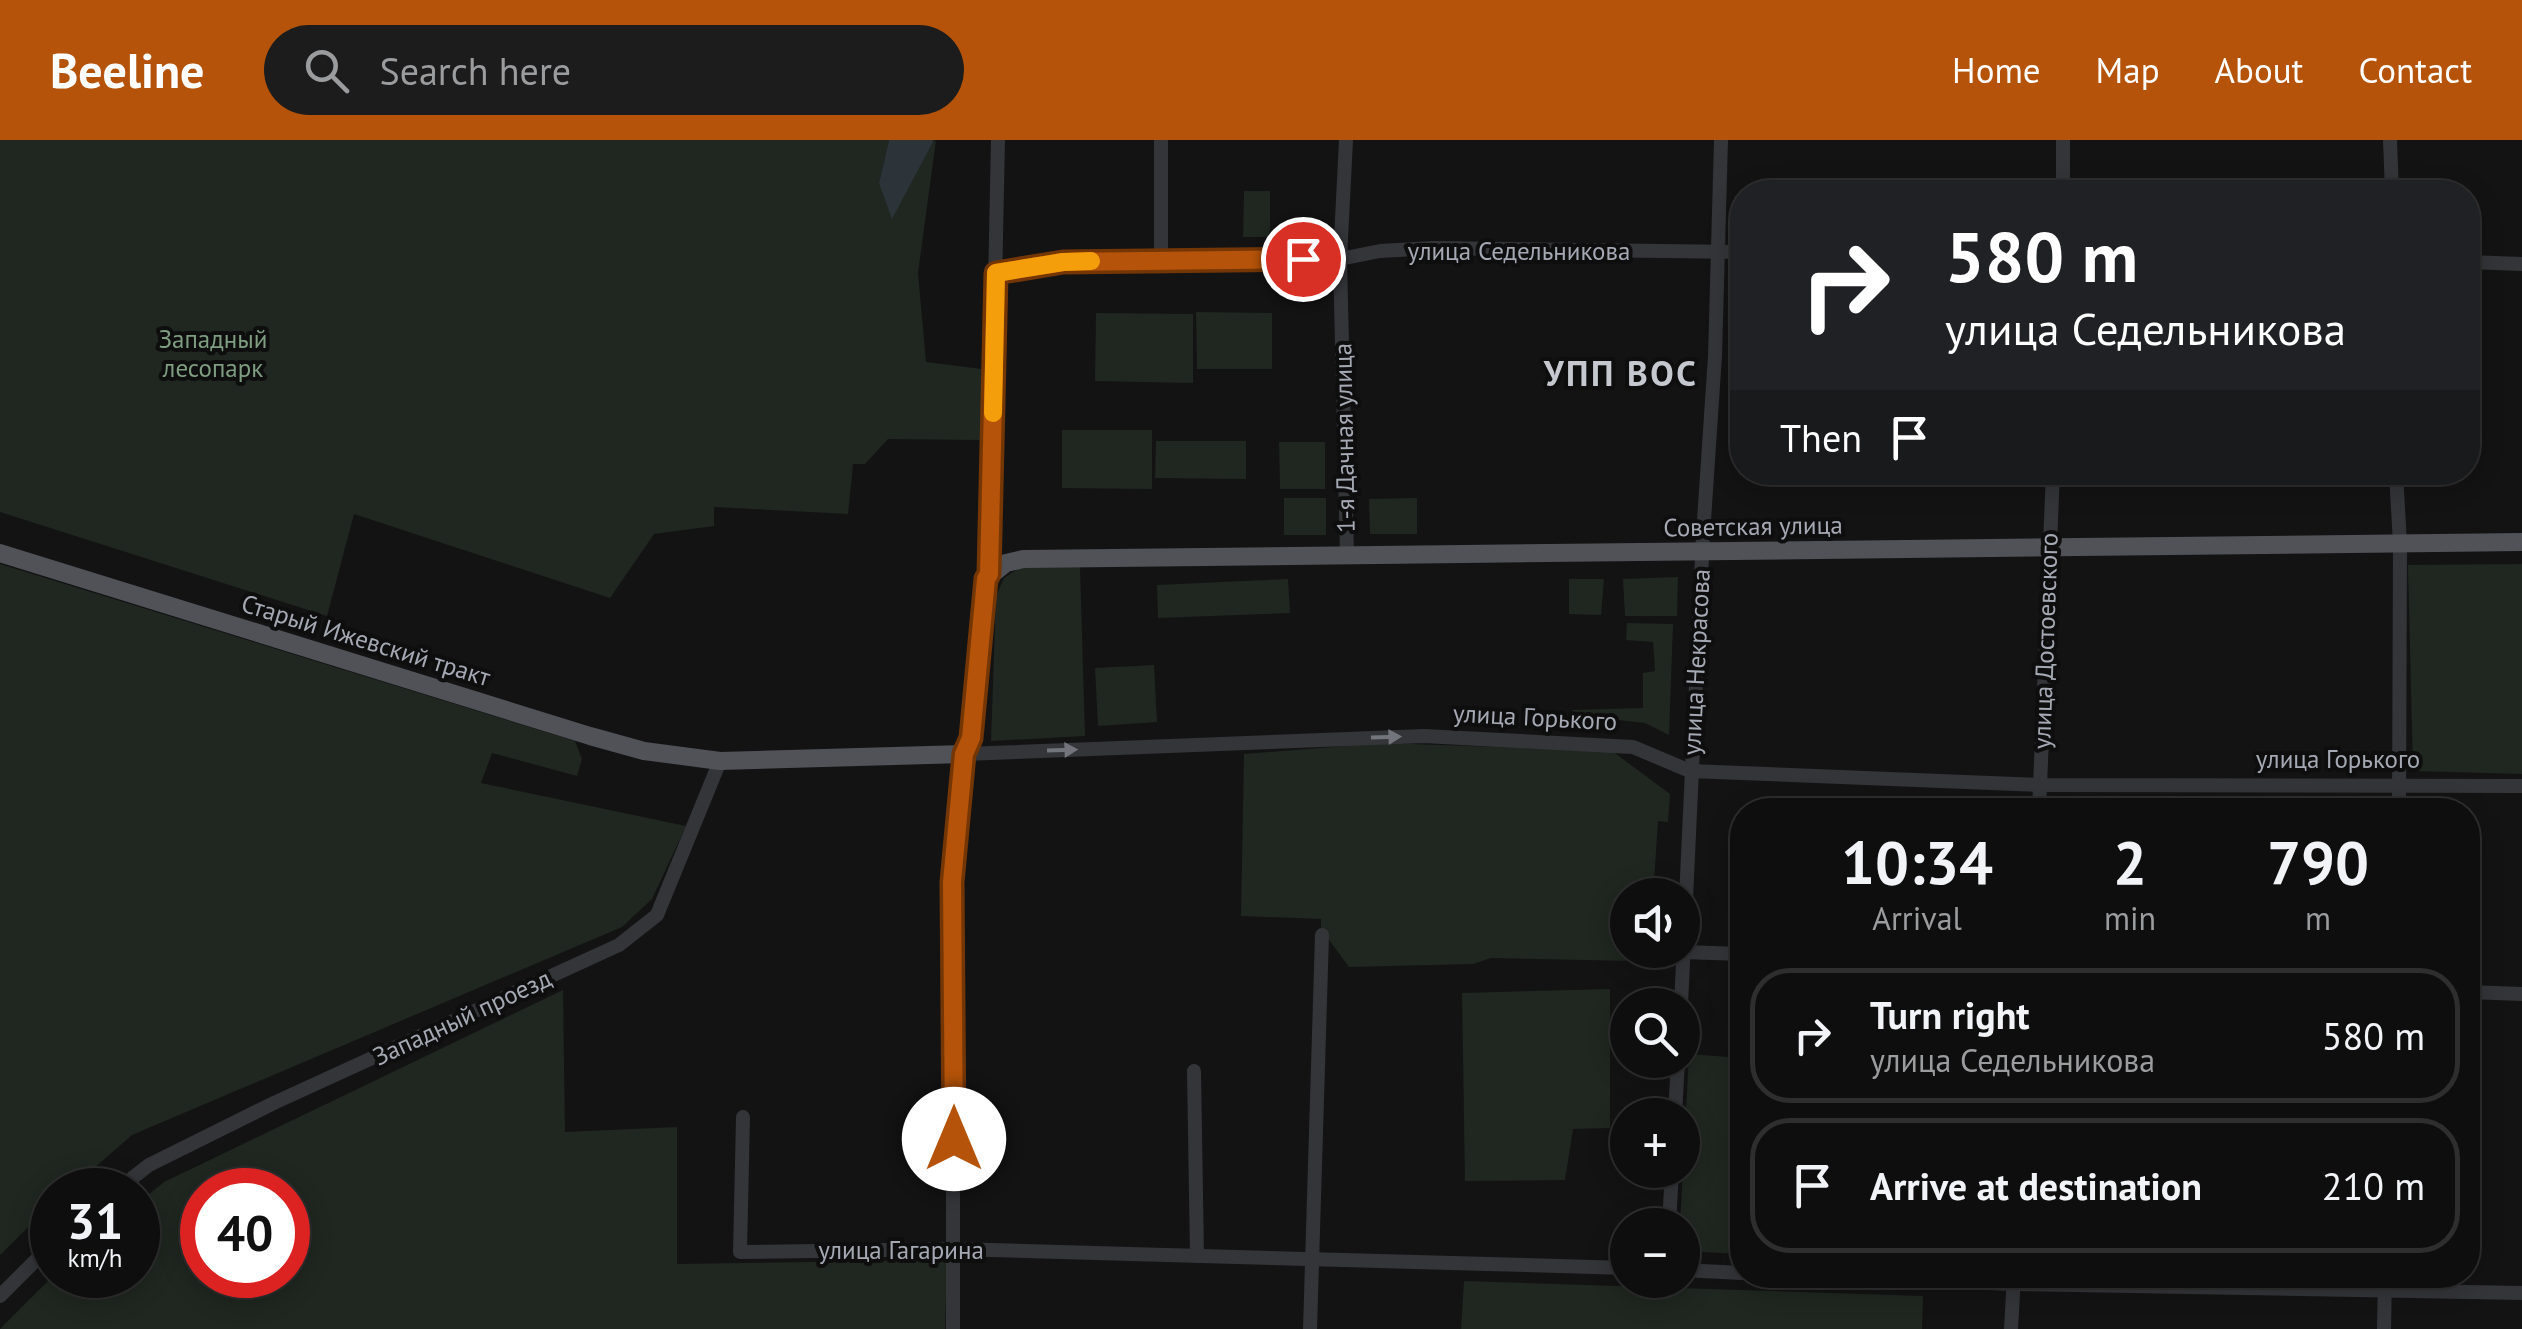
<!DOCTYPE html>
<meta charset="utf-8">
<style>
:root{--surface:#0e0e0f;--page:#1c1c1d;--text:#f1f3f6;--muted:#9b9c9e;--line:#2e2e2f;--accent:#b45309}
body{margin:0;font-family:"PT Sans",sans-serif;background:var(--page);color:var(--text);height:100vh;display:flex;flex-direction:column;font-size:38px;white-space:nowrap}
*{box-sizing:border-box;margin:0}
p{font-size:32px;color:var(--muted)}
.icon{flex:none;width:55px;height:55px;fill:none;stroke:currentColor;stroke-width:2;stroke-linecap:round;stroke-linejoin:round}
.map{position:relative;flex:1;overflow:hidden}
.details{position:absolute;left:1730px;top:658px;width:750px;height:490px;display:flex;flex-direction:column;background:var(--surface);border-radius:40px;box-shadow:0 5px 25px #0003,0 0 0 2px var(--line)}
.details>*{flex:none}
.top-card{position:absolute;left:1730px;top:40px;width:750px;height:305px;border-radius:40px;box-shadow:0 5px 25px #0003,0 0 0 2px var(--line);background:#202124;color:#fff;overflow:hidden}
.tools{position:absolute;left:1610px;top:738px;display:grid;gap:20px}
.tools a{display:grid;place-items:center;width:90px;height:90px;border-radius:50%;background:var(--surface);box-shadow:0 5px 25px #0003,0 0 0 2px var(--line);font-size:50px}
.speed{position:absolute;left:30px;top:1028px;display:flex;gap:20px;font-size:50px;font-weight:700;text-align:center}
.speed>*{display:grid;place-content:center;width:130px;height:130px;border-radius:50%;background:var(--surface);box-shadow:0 5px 25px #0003,0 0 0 2px var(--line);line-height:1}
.speed small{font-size:25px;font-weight:400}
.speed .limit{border:15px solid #d22;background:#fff;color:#111}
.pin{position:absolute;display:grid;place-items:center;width:85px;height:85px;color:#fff;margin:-42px;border:5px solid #fff;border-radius:50%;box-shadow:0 2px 10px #0007}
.me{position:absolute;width:110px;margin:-55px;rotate:0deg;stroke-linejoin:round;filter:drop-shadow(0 0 8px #0008)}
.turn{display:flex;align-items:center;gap:35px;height:210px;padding:0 50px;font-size:45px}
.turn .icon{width:130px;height:130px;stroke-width:2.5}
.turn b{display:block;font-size:70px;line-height:85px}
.then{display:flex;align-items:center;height:95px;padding:0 50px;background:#0003;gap:20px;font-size:38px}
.eta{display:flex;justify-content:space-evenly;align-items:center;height:170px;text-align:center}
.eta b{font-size:60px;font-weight:800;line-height:70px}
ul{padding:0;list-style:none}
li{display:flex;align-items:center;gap:30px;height:135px;margin:0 20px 15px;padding:0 30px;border:5px solid var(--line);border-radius:40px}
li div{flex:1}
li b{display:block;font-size:38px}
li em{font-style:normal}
header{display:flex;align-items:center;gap:60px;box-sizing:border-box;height:140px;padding:0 50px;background:var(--accent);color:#fff}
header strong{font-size:48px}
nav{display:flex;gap:55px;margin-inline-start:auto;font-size:35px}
.search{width:700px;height:90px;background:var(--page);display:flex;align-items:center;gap:25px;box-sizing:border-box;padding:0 35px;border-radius:55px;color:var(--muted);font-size:38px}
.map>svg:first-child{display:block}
.green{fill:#1f2720;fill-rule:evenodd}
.water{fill:#2c3339}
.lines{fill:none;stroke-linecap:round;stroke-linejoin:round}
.minor{stroke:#343539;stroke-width:14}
.major{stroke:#505258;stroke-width:18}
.oneway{fill:#72757c}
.route-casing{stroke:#753606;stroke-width:25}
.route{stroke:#b45309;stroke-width:18}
.slow{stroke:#f59e0b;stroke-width:18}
.labels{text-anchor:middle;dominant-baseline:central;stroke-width:8;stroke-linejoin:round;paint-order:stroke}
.street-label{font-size:25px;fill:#a5a9b3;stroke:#0e0e0f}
.park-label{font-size:25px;fill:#7e9d81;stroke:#0e0e0f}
.district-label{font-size:35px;font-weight:bold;letter-spacing:2.5px;fill:#c6c8d0;stroke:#0e0e0f}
</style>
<header>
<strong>Beeline</strong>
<div class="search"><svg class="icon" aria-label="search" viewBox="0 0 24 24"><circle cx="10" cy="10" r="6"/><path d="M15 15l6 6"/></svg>Search here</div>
<nav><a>Home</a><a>Map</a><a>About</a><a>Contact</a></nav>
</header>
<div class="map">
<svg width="2522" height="1189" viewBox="0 0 2522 1189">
<rect width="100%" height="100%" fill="#131314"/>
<g class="green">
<polygon points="0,0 889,0 879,43 936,0 918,133 926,222 982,229 981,300 888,299 865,324 853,324 848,374 714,367 714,386 654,394 610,458 354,374 327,476 0,372"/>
<polygon points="1244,51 1270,51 1270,97 1243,97"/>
<polygon points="1196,172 1272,173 1272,229 1197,229"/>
<polygon points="1096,173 1193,174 1193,243 1095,241"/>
<polygon points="1062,290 1152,290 1152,349 1062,348"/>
<polygon points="1156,301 1246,301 1246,339 1155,338"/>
<polygon points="1279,302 1325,302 1325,349 1280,349"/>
<rect x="1284" y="358" width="42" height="37"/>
<polygon points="1417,358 1417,394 1370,394 1369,359"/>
<polygon points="0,424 575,601 582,619 577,636 492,613 481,643 686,686 652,759 622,787 132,995 69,1050 52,1050 52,1064 0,1115"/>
<polygon points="2522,424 2522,634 2413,631 2408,425"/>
<polygon points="1022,426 1080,427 1085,596 991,601 996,456 1004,438"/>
<polygon points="1678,437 1677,476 1625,476 1623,439"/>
<polygon points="1288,439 1290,473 1158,478 1157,445"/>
<polygon points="1569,439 1604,439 1601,475 1569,474"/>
<polygon points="1627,483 1673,484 1669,595 1645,583 1572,575 1572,570 1643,568 1643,533 1655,531 1653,502 1626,500"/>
<polygon points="1154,525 1157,582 1098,586 1095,528"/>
<polygon points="1383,603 1612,611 1670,654 1668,682 1658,681 1654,742 1638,742 1637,755 1628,755 1628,810 1634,810 1634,821 1491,818 1473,824 1349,827 1321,789 1321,779 1241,776 1244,614"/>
<polygon points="1610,849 1610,988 1573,989 1565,1040 1465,1041 1462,853"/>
<path d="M563,850L565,992L677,987V1124L947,1120L945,1189H0L54,1135H138V1063L164,1042ZM202,1050H288V1135H202Z"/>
<polygon points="1689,914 1742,918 1742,1114 1683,1111 1682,1085 1680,1085"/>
<polygon points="1464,1141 1923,1156 1922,1189 1461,1189"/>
</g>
<polygon class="water" points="889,0 934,0 892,79 879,43"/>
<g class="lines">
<g class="minor">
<polyline points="1161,0 1161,120"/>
<polyline points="1346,0 1340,119 1347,416"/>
<polyline points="2390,0 2392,52"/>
<polyline points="2063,52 2063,0"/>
<polyline points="2468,122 2522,124"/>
<polyline points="996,133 1063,122 1340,119 1380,111 1434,108 1742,112"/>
<polyline points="2396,332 2400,404 2399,670"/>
<polyline points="989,434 998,0"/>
<polyline points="2039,670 2053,332"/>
<polyline points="1683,812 1742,814"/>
<polyline points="2468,852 2522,854"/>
<polyline points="1681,865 1703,395 1715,216 1721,0"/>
<polyline points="1194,931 1197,1116"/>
<polyline points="1675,975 1678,920"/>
<polyline points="743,977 740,1112 955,1109 1628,1128"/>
<polyline points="117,1050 149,1025 276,962 619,805 657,775 720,621"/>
<polyline points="1669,1085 1672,1030"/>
<polyline points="1682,1130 1742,1133"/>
<polyline points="1790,1135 2013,1144 2522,1153"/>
<polyline points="0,1156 52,1104"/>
<polyline points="953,1189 953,743 964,614 1424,596 1633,607 1690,631 2040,645 2522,646"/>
<polyline points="1310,1189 1322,795"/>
<polyline points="2011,1189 2014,1136"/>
<polyline points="2384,1189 2385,1135"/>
</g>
<polyline class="major" points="0,413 590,596 644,611 720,621 964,614 971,597 986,439 1006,423 1023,419 2522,402"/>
</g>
<defs><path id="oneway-solid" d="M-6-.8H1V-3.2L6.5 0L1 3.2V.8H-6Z" transform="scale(2.5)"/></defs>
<g class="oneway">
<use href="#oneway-solid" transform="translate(1386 597) rotate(-2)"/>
<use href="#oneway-solid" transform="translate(1062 610) rotate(-2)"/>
</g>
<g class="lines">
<defs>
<polyline id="route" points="954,999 952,742 964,614 971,598 986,439 989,434 996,133 1063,122 1303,119"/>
</defs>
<use href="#route" class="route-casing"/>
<use href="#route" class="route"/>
<polyline class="slow" points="993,273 996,133 1063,122 1091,121"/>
</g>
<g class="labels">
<g class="street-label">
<text x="1519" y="111">улица Седельникова</text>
<text transform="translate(1344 298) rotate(-91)">1-я Дачная улица</text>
<text transform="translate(1753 386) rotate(-1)">Советская улица</text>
<text transform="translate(366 500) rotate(17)">Старый Ижевский тракт</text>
<text transform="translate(2045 501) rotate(-88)">улица Достоевского</text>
<text transform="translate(1696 522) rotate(-87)">улица Некрасова</text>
<text transform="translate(1535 577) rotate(3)">улица Горького</text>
<text x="2338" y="619">улица Горького</text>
<text transform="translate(462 877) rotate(-25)">Западный проезд</text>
<text x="901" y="1110">улица Гагарина</text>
</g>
<g class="park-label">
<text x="213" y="199">Западный<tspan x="213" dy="29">лесопарк</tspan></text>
</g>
<g class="district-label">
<text x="1621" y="233">УПП ВОС</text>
</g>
</g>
</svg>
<div class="tools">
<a><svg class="icon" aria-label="sound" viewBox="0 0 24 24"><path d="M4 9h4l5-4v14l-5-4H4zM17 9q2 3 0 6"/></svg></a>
<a><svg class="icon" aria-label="search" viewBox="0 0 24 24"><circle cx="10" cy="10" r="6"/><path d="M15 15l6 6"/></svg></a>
<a>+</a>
<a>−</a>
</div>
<div class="speed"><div>31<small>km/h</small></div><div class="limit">40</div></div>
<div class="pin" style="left:1303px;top:119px;background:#d93025"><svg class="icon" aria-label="arrive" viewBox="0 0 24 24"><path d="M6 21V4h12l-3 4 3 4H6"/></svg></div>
<svg class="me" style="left:954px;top:999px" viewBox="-20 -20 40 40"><circle r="19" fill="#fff"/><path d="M0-13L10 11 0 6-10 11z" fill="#b45309"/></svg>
<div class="top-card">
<div class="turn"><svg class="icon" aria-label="right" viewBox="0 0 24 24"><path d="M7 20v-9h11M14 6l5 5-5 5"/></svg><div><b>580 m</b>улица Седельникова</div></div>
<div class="then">Then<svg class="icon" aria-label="arrive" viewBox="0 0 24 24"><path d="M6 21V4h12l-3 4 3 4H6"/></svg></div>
</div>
<section class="details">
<div class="eta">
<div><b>10:34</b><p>Arrival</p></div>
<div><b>2</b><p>min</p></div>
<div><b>790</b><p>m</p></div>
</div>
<ul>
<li><svg class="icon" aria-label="right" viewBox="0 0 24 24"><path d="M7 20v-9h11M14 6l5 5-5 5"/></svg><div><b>Turn right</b><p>улица Седельникова</p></div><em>580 m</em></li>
<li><svg class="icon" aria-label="arrive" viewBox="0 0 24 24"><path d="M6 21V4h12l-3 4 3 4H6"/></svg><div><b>Arrive at destination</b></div><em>210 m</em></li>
</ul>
</section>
</div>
